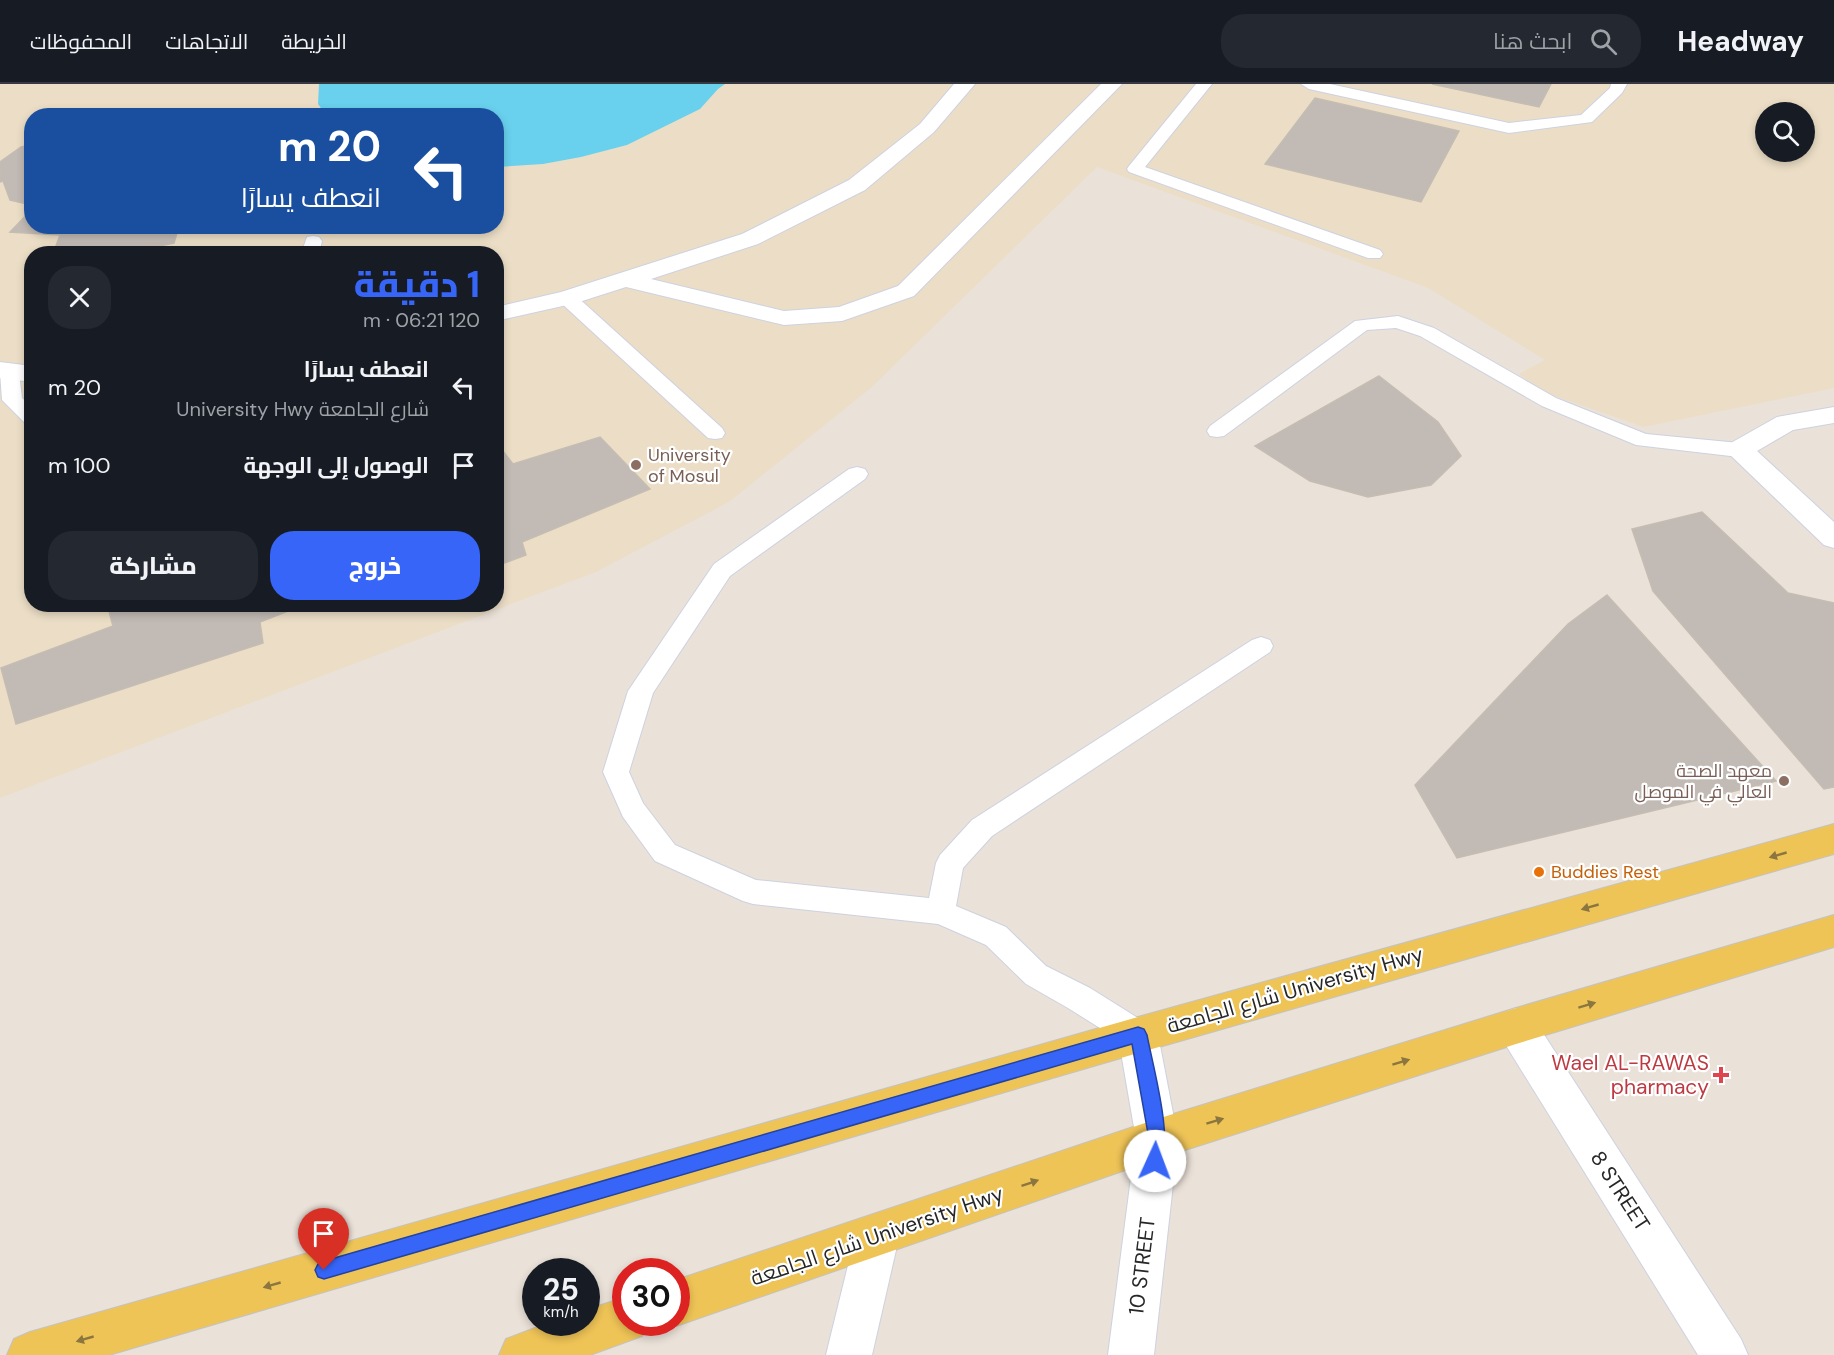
<!DOCTYPE html>
<html lang="ar">
<meta charset="utf-8">
<style>
:root{--surface:#171b24;--page:#242831;--text:#f1f3f6;--muted:#9ea1a6;--line:#363941;--accent:#3665f8}
body{margin:0;font-family:"DM Sans",Cairo,sans-serif;background:var(--page);color:var(--text);direction:rtl;height:100vh;display:flex;flex-direction:column;font-size:22px;white-space:nowrap}
*{box-sizing:border-box;margin:0}
p{font-size:20px;color:var(--muted)}
.icon{flex:none;width:33px;height:33px;fill:none;stroke:currentColor;stroke-width:2;stroke-linecap:round;stroke-linejoin:round}
.map{position:relative;flex:1;overflow:hidden;direction:ltr}
.panel{position:absolute;left:24px;top:162px;width:480px;height:366px;display:flex;flex-direction:column;background:var(--surface);border-radius:24px;box-shadow:0 3px 9px #0003;direction:rtl}
.panel>*{flex:none}
.hud{position:absolute;left:24px;top:24px;width:480px;height:126px;border-radius:24px;box-shadow:0 3px 9px #0003;direction:rtl;background:#1a4fa0;color:#fff;overflow:hidden}
.tools{position:absolute;left:1755px;top:18px;display:grid;gap:12px}
.tools a{display:grid;place-items:center;width:60px;height:60px;border-radius:50%;background:var(--surface);box-shadow:0 3px 9px #0003;font-size:30px}
.speed{position:absolute;left:522px;top:1174px;display:flex;gap:12px;font-size:30px;font-weight:700;text-align:center}
.speed>*{display:grid;place-content:center;width:78px;height:78px;border-radius:50%;background:var(--surface);box-shadow:0 3px 9px #0003;line-height:1}
.speed small{font-size:15px;font-weight:400}
.speed .limit{border:9px solid #d22;background:#fff;color:#111}
.pin{position:absolute;display:grid;place-items:center;width:51px;height:51px;color:#fff;margin:-62px -26px;border-radius:50% 50% 50% 0;rotate:-45deg;box-shadow:0 0 6px #0007}
.pin .icon{rotate:45deg}
.me{position:absolute;width:66px;margin:-33px;rotate:2deg;stroke-linejoin:round;filter:drop-shadow(0 0 4px #0008)}
.turn{display:flex;align-items:center;gap:21px;height:126px;padding:0 24px;font-size:27px}
.turn .icon{width:78px;height:78px;stroke-width:2.5}
.turn b{display:block;font-size:42px;line-height:51px}
.round{display:grid;place-items:center;flex:none;width:63px;height:63px;border-radius:24px;background:var(--page)}
.headline{display:flex;align-items:center;justify-content:space-between;height:102px;padding:0 24px}
h1{font-size:36px;font-weight:800;line-height:45px;color:var(--accent)}
.button{display:flex;gap:12px;margin-top:auto;padding:12px 24px}
.button a{flex:1;height:69px;border-radius:24px;background:var(--accent);color:#fff;font-size:24px;font-weight:800;line-height:69px;text-align:center}
.button a+a{background:var(--page);color:var(--text)}
ul{padding:0;list-style:none}
li{display:flex;align-items:center;gap:18px;height:78px;padding:0 24px}
li div{flex:1}
li b{display:block;font-size:22px}
li em{font-style:normal}
header{display:flex;align-items:center;gap:36px;box-sizing:border-box;height:84px;padding:0 30px;background:var(--surface);border-bottom:2px solid var(--line)}
header strong{font-size:28px}
nav{display:flex;gap:33px;margin-inline-start:auto;font-size:21px}
.search{width:420px;height:54px;background:var(--page);display:flex;align-items:center;gap:15px;box-sizing:border-box;padding:0 21px;border-radius:24px;color:var(--muted);font-size:22px}
.map>svg:first-child{display:block}
.education{fill:#ecdec6;fill-rule:evenodd}
.water{fill:#69d1ed}
.building{fill:#c2bbb5;stroke:#c5bdb2;stroke-width:1.5}
.lines{fill:none;stroke-linecap:round;stroke-linejoin:round}
.service-casing{stroke:#cdd2e0;stroke-width:2}
.minor-casing{stroke:#cdd2e0;stroke-width:2}
.primary-casing{stroke:#c3c3c3;stroke-width:2}
.service{fill:#fff;fill-rule:evenodd}
.minor{fill:#fff;fill-rule:evenodd}
.primary{fill:#efc457;fill-rule:evenodd}
.oneway{fill:#8b763f}
.route{fill:#3665f8;stroke:#2342a1;stroke-width:1.5}
.education-dot{fill:#8d6e63;stroke:#fff;stroke-width:2}
.food-dot{fill:#e8710a;stroke:#fff;stroke-width:2}
.health-dot{fill:#e0444e;stroke:#fff;stroke-width:2}
.labels{text-anchor:middle;dominant-baseline:central;stroke-width:4.5;stroke-linejoin:round;paint-order:stroke}
.education-label{font-size:18px;fill:#785e54;stroke:#fff;text-anchor:start}
.food-label{font-size:18px;fill:#c56008;stroke:#fff;text-anchor:start}
.near-street-label{font-size:21px;fill:#272727;stroke:#fff}
.near-health-label{font-size:21px;fill:#be3a42;stroke:#fff;text-anchor:end}
</style>
<header>
<strong>Headway</strong>
<div class="search"><svg class="icon" aria-label="search" viewBox="0 0 24 24"><circle cx="10" cy="10" r="6"/><path d="M15 15l6 6"/></svg>ابحث هنا</div>
<nav><a>الخريطة</a><a>الاتجاهات</a><a>المحفوظات</a></nav>
</header>
<div class="map">
<svg width="1834" height="1271" viewBox="0 0 1834 1271">
<rect width="100%" height="100%" fill="#eae1d8"/>
<path class="education" d="M0,0H1834V304L1644,343L1546,309L1519,290L1545,276L1428,204L1097,83L872,303L729,418L596,488L0,714ZM1766,28H1804V68H1766ZM32,32H496V142H32ZM32,170H496V520H32Z"/>
<polygon class="water" points="319,0 725,0 718,5 700,25 627,61 581,73 543,80 497,83 496,32 326,31 318,20"/>
<g class="building">
<polygon points="1432,0 1551,0 1539,23"/>
<polygon points="1315,14 1459,47 1421,118 1265,80"/>
<polygon points="32,61 32,121 10,116 3,97 0,98 0,78 21,63"/>
<polygon points="32,125 32,142 179,142 174,159 120,170 53,170 60,151 10,148"/>
<polygon points="1379,292 1438,338 1461,372 1431,401 1368,413 1310,397 1255,362"/>
<polygon points="600,353 650,405 522,458 526,471 496,482 496,358 513,380"/>
<polygon points="1702,428 1788,509 1834,519 1834,703 1824,705 1653,507 1632,445"/>
<polygon points="1607,511 1776,697 1457,774 1415,701 1568,540"/>
<polygon points="107,520 306,520 260,538 263,559 16,640 1,584 113,542"/>
</g>
<g class="lines">
<defs>
<g id="service">
<polygon points="1196,0 1212,0 1145,83 1380,166 1383,170 1380,174 1368,174 1129,88 1127,85 1129,82"/>
<polygon points="1301,0 1330,0 1509,39 1581,31 1610,4 1611,0 1627,0 1622,9 1592,38 1509,49 1309,5"/>
<polygon points="313,152 319,153 322,157 319,170 301,170 307,153"/>
<polygon points="567,208 574,210 722,344 725,349 722,354 715,355 708,354 560,218 558,214 560,210"/>
<polygon points="1398,232 1434,244 1556,314 1646,350 1739,359 1746,361 1750,366 1746,371 1739,373 1636,361 1542,322 1420,252 1396,244 1367,246 1224,352 1217,353 1210,352 1207,347 1210,342 1355,237"/>
<polygon points="9,283 16,285 19,289 22,314 32,323 32,341 25,339 2,316 0,288"/>
<polygon points="857,383 865,385 868,390 865,395 730,492 653,609 629,688 643,719 675,761 756,796 929,814 936,779 940,771 972,736 1252,556 1261,553 1270,556 1273,562 1270,568 992,752 963,784 956,822 1006,843 1046,882 1090,904 1149,941 1153,951 1149,961 1138,965 1127,961 1068,924 1026,900 986,861 938,840 753,820 743,817 655,777 623,733 603,688 628,607 714,480 849,385"/>
</g>
<g id="minor">
<polygon points="954,0 975,0 934,48 865,106 758,160 651,195 784,227 839,223 898,202 1101,0 1122,0 914,212 842,237 784,241 626,203 576,219 496,237 496,223 561,208 742,150 849,96 920,40"/>
<polygon points="0,278 32,282 32,298 0,294"/>
<polygon points="1834,323 1834,339 1793,346 1757,367 1834,438 1834,464 1824,461 1725,366 1729,360 1777,333"/>
<polygon points="1516,924 1530,929 1741,1255 1748,1271 1698,1271 1502,955 1496,942 1502,929"/>
<polygon points="1138,933 1152,938 1158,951 1178,1055 1154,1271 1108,1271 1136,1055 1118,951 1124,938"/>
<polygon points="877,1131 893,1137 899,1153 872,1271 826,1271 855,1153 861,1137"/>
</g>
<g id="primary">
<polygon points="1834,740 1834,770 1138,969 109,1271 7,1271 14,1255 30,1248 1138,933"/>
<polygon points="1834,831 1834,863 1516,960 1157,1075 676,1242 669,1239 676,1239 676,1196 1157,1035 1516,924"/>
<polygon points="626,1213 626,1239 648,1239 642,1252 590,1271 499,1271 506,1255 548,1239 586,1239 586,1226"/>
</g>
</defs>
<use href="#service" class="service-casing"/>
<use href="#minor" class="minor-casing"/>
<use href="#primary" class="primary-casing"/>
<use href="#service" class="service"/>
<use href="#minor" class="minor"/>
<use href="#primary" class="primary"/>
</g>
<defs><path id="oneway-solid" d="M-6-.8H1V-3.2L6.5 0L1 3.2V.8H-6Z" transform="scale(1.5)"/></defs>
<g class="oneway">
<use href="#oneway-solid" transform="translate(1778 771) rotate(164)"/>
<use href="#oneway-solid" transform="translate(1590 823) rotate(164)"/>
<use href="#oneway-solid" transform="translate(1587 921) rotate(-17)"/>
<use href="#oneway-solid" transform="translate(1401 978) rotate(-17)"/>
<use href="#oneway-solid" transform="translate(1215 1037) rotate(-17)"/>
<use href="#oneway-solid" transform="translate(1030 1099) rotate(-19)"/>
<use href="#oneway-solid" transform="translate(272 1201) rotate(164)"/>
<use href="#oneway-solid" transform="translate(85 1255) rotate(164)"/>
</g>
<path class="route" d="M1138,943L1144,945L1147,951C1153,983 1173,1053 1161,1083L1155,1085L1149,1083L1146,1077L1149,1055L1132,960L324,1195L318,1193L315,1186L318,1180L324,1177Z"/>
<g class="education-dot">
<circle cx="636" cy="381" r="6"/>
<circle cx="1784" cy="697" r="6"/>
</g>
<circle class="food-dot" cx="1539" cy="788" r="6"/>
<path class="health-dot" d="M1718 982h6v6h6v6h-6v6h-6v-6h-6v-6h6z"/>
<g class="labels">
<g class="education-label">
<text x="648" y="371">University<tspan x="648" dy="21">of Mosul</tspan></text>
<text x="1772" y="687" text-anchor="end">معهد الصحة<tspan x="1772" dy="21">العالي في الموصل</tspan></text>
</g>
<g class="food-label">
<text x="1551" y="788">Buddies Rest</text>
</g>
<g class="near-street-label">
<text transform="translate(1295 906) rotate(-16)">شارع الجامعة University Hwy</text>
<text transform="translate(1620 1107) rotate(57)">8 STREET</text>
<text transform="translate(877 1152) rotate(-19)">شارع الجامعة University Hwy</text>
<text transform="translate(1142 1182) rotate(-83)">10 STREET</text>
</g>
<g class="near-health-label">
<text x="1709" y="979">Wael AL-RAWAS<tspan x="1709" dy="24">pharmacy</tspan></text>
</g>
</g>
</svg>
<div class="tools">
<a><svg class="icon" aria-label="search" viewBox="0 0 24 24"><circle cx="10" cy="10" r="6"/><path d="M15 15l6 6"/></svg></a>
</div>
<div class="speed"><div>25<small>km/h</small></div><div class="limit">30</div></div>
<div class="pin" style="left:324px;top:1186px;background:#d93025"><svg class="icon" aria-label="arrive" viewBox="0 0 24 24"><path d="M6 21V4h12l-3 4 3 4H6"/></svg></div>
<svg class="me" style="left:1155px;top:1077px" viewBox="-20 -20 40 40"><circle r="19" fill="#fff"/><path d="M0-13L10 11 0 6-10 11z" fill="#3665f8"/></svg>
<div class="hud">
<div class="turn"><svg class="icon" aria-label="left" viewBox="0 0 24 24"><path d="M17 20v-9H6M10 6l-5 5 5 5"/></svg><div><b>20 m</b>انعطف يسارًا</div></div>
</div>
<section class="panel">
<div class="headline"><div><h1>1 دقيقة</h1><p>120 m · 06:21</p></div><a class="round"><svg class="icon" aria-label="close" viewBox="0 0 24 24"><path d="M6 6l12 12M18 6L6 18"/></svg></a></div>
<ul>
<li><svg class="icon" aria-label="left" viewBox="0 0 24 24"><path d="M17 20v-9H6M10 6l-5 5 5 5"/></svg><div><b>انعطف يسارًا</b><p>شارع الجامعة University Hwy</p></div><em>20 m</em></li>
<li><svg class="icon" aria-label="arrive" viewBox="0 0 24 24"><path d="M6 21V4h12l-3 4 3 4H6"/></svg><div><b>الوصول إلى الوجهة</b></div><em>100 m</em></li>
</ul>
<div class="button"><a>خروج</a><a>مشاركة</a></div>
</section>
</div>
